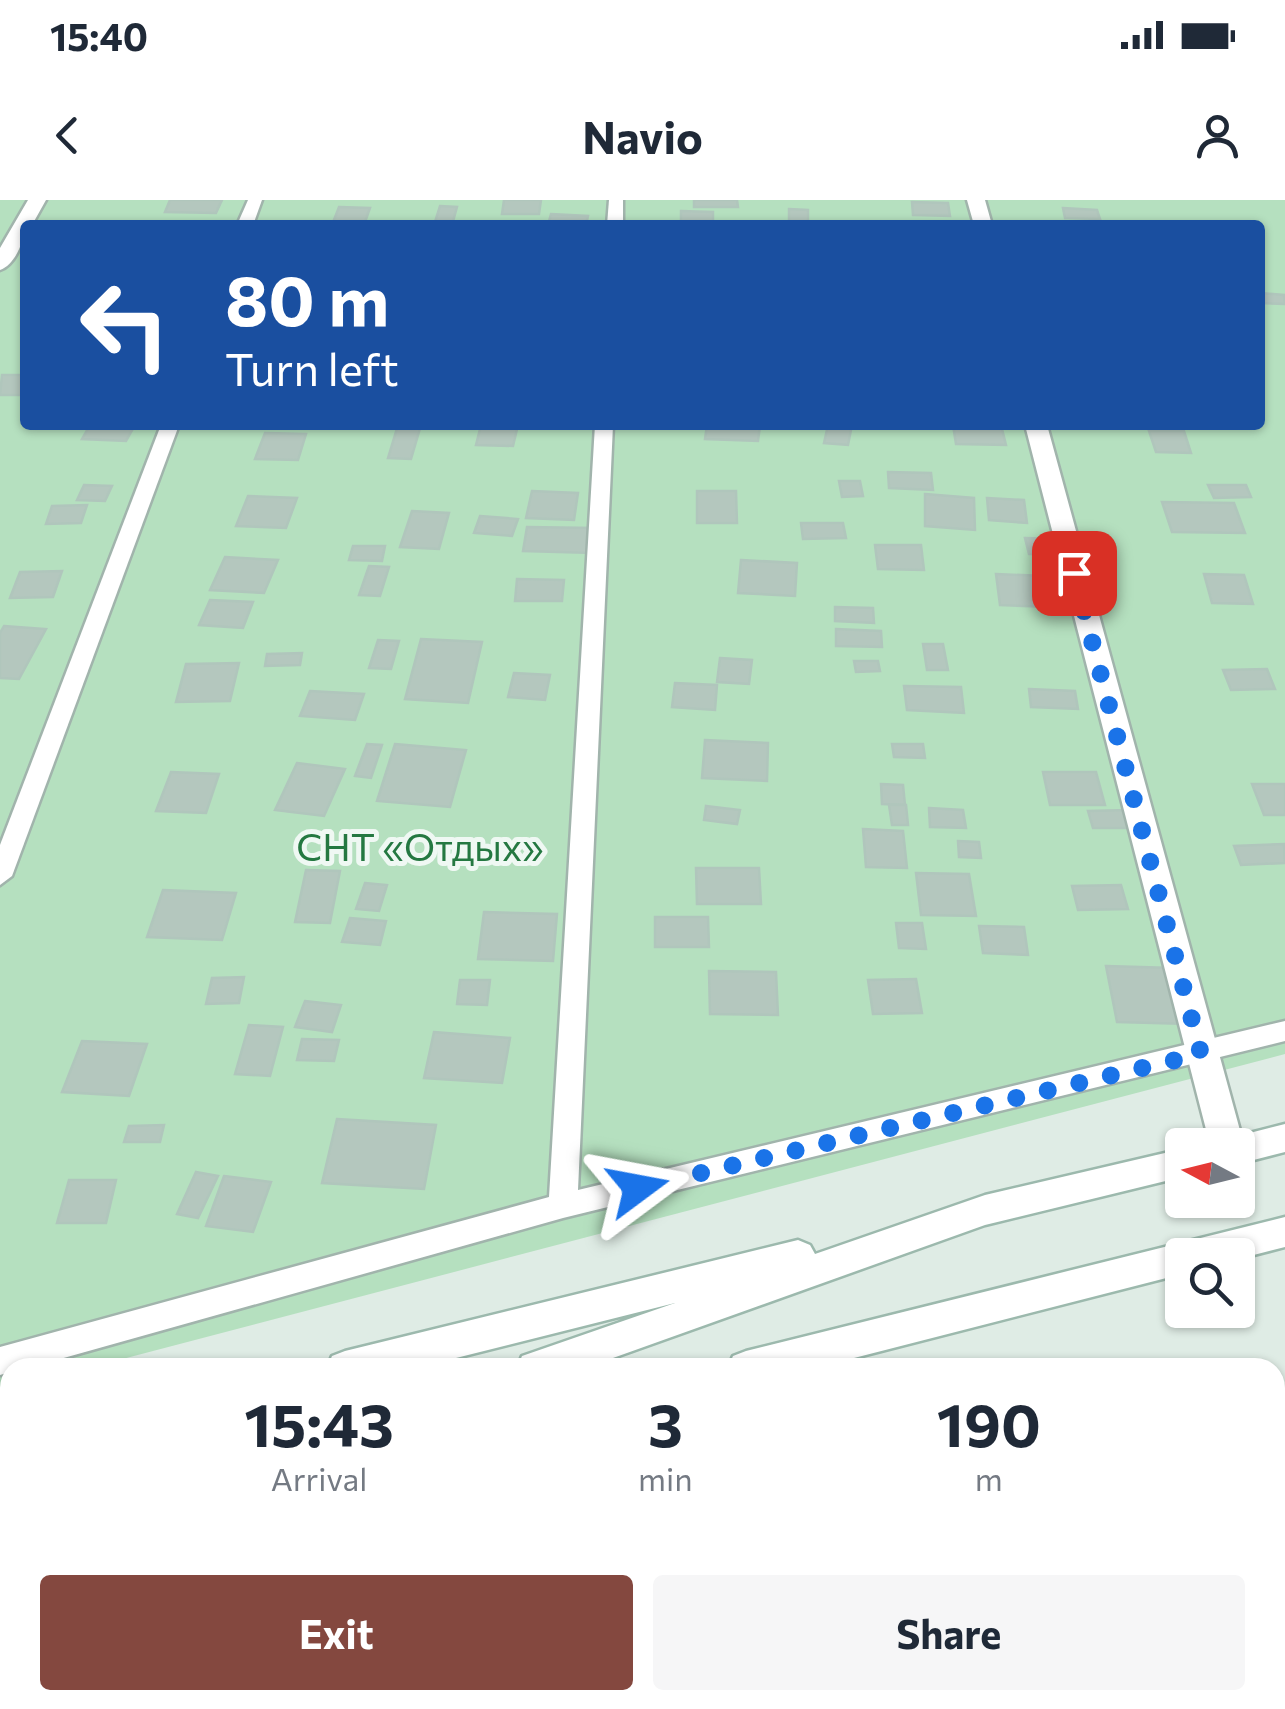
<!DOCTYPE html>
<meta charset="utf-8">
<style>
:root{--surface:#fff;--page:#f6f6f7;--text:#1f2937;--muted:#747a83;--accent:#84483f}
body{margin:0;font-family:Commissioner,sans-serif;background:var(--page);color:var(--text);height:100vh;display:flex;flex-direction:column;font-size:38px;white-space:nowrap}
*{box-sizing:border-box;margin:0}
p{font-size:32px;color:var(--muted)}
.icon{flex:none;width:55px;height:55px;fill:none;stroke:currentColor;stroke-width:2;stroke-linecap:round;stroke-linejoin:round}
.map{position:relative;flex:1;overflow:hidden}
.panel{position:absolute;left:0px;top:1158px;width:1285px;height:352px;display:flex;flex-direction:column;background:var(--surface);border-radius:30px 30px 0 0;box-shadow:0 2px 8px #0004}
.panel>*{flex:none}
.hud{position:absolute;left:20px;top:20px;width:1245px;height:210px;border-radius:10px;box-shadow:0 2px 8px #0004;background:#1a4fa0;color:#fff;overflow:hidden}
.needle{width:65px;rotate:277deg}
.controls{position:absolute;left:1165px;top:928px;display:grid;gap:20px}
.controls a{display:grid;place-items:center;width:90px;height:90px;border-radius:10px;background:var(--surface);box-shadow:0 2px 8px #0004;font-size:50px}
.pin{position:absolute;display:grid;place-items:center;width:85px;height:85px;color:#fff;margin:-42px;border-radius:20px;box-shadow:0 5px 15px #0006}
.me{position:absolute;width:110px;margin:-55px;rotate:77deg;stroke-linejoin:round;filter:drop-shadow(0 0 8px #0008)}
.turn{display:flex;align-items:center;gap:35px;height:210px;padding:0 40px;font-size:45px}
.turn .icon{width:130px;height:130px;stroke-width:2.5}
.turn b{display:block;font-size:70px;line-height:85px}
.eta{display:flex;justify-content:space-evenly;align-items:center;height:170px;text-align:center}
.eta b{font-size:60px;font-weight:700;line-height:70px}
.primary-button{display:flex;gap:20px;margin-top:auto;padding:20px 40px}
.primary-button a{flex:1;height:115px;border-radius:10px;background:var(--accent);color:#fff;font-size:40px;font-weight:700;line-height:115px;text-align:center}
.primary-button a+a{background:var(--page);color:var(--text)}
.status{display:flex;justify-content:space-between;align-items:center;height:70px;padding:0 50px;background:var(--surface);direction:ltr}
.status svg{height:28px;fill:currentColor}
header{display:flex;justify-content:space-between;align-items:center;height:130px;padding:0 40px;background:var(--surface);font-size:45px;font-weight:700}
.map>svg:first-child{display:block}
.green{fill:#b5e0bf;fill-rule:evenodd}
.building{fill:#b4c7be;stroke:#b0c6bc;stroke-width:2.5}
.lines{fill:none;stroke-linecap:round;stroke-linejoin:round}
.service-casing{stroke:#a1b4ac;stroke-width:5}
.minor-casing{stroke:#a1b4ac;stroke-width:5}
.secondary-casing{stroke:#9cb9ad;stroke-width:5}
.service{fill:#fff;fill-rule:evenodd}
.minor{fill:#fff;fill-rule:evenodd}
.secondary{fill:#fff;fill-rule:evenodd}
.route{stroke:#1a73e8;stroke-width:18;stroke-dasharray:0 32.4}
.labels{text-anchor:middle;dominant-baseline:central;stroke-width:10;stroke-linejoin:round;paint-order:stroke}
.park-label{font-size:38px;fill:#247841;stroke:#eff8f3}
</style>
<div class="status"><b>15:40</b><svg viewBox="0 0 49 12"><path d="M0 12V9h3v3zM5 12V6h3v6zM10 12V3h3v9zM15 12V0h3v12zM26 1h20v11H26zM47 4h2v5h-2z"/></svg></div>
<header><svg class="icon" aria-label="back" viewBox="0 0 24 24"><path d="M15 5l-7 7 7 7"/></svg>Navio<svg class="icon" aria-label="person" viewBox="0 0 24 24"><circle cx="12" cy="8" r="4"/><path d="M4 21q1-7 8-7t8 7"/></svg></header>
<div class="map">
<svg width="1285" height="1509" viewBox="0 0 1285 1509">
<rect width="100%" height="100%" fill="#dfece5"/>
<g class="green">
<path d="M0,0H1285V854L92,1167L10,1168V1189L0,1192ZM25,25H1260V225H25Z"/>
<polygon points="1285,1296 1285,1509 482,1509 485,1500 1275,1500 1275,1297"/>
</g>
<g class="building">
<polygon points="170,0 222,0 216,13 165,12"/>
<polygon points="504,0 541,0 539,14 502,14"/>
<polygon points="694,0 737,0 738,7 694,7"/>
<polygon points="912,2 948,3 950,16 913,15"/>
<polygon points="440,6 457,7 452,25 434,25"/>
<polygon points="339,7 370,8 364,25 332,25"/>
<polygon points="1063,8 1097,10 1100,19 1065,18"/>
<polygon points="789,9 808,10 808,25 789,25"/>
<polygon points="681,11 713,12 713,25 681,24"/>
<polygon points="551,14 588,16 586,25 548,25"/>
<polygon points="1260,93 1284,95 1285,104 1260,103"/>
<polygon points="2,175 25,175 25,195 0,195"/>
<polygon points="90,225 135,225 126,241 82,239"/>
<polygon points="398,225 421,225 411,259 388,258"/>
<polygon points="481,225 518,225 513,246 476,245"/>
<polygon points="707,225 760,226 758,241 705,239"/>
<polygon points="828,225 852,225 848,245 824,243"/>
<polygon points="953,225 1001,225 1006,245 956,244"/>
<polygon points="1149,231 1184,231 1191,253 1156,252"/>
<polygon points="265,233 306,234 298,260 255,259"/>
<polygon points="888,272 931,273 933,290 889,288"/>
<polygon points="839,281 860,281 863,296 842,297"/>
<polygon points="84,285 112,286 105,301 77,300"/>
<polygon points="1208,285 1246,285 1251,297 1214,298"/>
<polygon points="532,291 578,293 574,320 526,318"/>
<polygon points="697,291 736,291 737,323 697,323"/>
<polygon points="925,294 974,298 975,330 925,326"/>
<polygon points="248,296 297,298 286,328 236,326"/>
<polygon points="987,298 1024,300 1027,323 989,320"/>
<polygon points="1162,302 1234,303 1245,333 1172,332"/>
<polygon points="87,305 81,323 46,324 52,306"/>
<polygon points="412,311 449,313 439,349 400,347"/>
<polygon points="480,316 518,319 512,336 474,333"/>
<polygon points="801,323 843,323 846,338 803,339"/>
<polygon points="527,327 595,328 593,353 523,351"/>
<polygon points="1025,338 1058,339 1062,355 1029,354"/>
<polygon points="875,345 921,345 924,370 878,369"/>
<polygon points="353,346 385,346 382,361 349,360"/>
<polygon points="225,357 278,360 264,393 210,390"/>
<polygon points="741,360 797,363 795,396 738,393"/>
<polygon points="369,366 389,367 380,396 359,395"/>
<polygon points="62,371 53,397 10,398 20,372"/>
<polygon points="996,374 1044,376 1050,407 1000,405"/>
<polygon points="1204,374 1244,375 1253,404 1212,403"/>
<polygon points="517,379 564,380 562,401 515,401"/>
<polygon points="210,400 253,402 243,428 199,425"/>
<polygon points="835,407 873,408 874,423 835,421"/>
<polygon points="4,426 46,429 19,479 0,478 0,433"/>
<polygon points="836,429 881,431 882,447 836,446"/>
<polygon points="421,439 482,442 468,503 405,499"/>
<polygon points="378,440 399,441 391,469 369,468"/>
<polygon points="923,444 943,444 948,470 927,470"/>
<polygon points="302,453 300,465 265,466 267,454"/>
<polygon points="720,458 752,460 749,484 717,482"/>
<polygon points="854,461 878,461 880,471 856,472"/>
<polygon points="239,463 230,501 176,502 186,464"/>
<polygon points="1267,469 1275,489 1231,490 1223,470"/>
<polygon points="514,473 550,475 545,500 508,497"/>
<polygon points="675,483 717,485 715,510 672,507"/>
<polygon points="904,486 961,487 964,513 907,510"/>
<polygon points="1029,489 1075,491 1078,509 1031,507"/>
<polygon points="310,491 364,494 355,520 300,516"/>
<polygon points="705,540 768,543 767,581 702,578"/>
<polygon points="367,544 382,545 371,578 355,576"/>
<polygon points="395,544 466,550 450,607 377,601"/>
<polygon points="892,544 923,544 925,558 894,557"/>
<polygon points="297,563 345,569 324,616 275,610"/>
<polygon points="171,572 219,574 206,613 156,611"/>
<polygon points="1043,572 1096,572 1105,605 1050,605"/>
<polygon points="881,584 903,585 905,605 882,604"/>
<polygon points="1252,584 1285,584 1285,615 1264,615"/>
<polygon points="889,605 906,605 908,625 892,625"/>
<polygon points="706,606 740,610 737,624 704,620"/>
<polygon points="929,608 963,610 966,628 930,627"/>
<polygon points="1129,610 1135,628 1093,628 1088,611"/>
<polygon points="863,629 903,631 907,668 866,667"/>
<polygon points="958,641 979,642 981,658 959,657"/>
<polygon points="1284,644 1285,663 1241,665 1234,646"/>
<polygon points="696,668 759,668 761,704 697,704"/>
<polygon points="306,670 340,671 330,723 295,722"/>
<polygon points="916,673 969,674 976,716 921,715"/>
<polygon points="365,683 387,685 379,711 356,709"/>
<polygon points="1121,685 1128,709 1078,710 1072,686"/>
<polygon points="163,690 236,693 222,740 147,737"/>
<polygon points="484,712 557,714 553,761 478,759"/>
<polygon points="655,717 708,717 709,747 655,747"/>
<polygon points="350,718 386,721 380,745 342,742"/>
<polygon points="896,723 922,723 926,749 899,748"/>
<polygon points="979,726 1024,727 1028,755 983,753"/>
<polygon points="1106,766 1174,768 1188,824 1117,822"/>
<polygon points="709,771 776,772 778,815 710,814"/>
<polygon points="244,777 239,803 206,804 212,778"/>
<polygon points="916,779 922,813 873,814 868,780"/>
<polygon points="460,780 490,780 487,805 457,804"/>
<polygon points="305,801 341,805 332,832 295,827"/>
<polygon points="249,825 283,827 270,876 235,874"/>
<polygon points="434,832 510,838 502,883 424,878"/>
<polygon points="302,839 339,840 334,861 297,860"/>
<polygon points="82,841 147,844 129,896 62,892"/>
<polygon points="337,919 436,925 424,989 322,983"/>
<polygon points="164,925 160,942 124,942 129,926"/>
<polygon points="196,972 218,976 198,1018 177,1014"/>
<polygon points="224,976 271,982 253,1032 206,1026"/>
<polygon points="69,980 116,980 106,1023 57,1023"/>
</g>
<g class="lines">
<defs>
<g id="service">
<polygon points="248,0 262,0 253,25 237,25"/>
<polygon points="609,0 623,0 623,25 607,25"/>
<polygon points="161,225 179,225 12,676 0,685 0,645"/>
<polygon points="595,225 613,225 578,990 1285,821 1285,841 563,1018 28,1168 10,1168 10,1172 0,1175 0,1147 549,997"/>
</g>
<g id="minor">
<path d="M28,0H46L32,25H25C25,40 15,65 0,70V48Z"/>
<polygon points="967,0 985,0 992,25 974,25"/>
<polygon points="1025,225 1047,225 1244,945 1238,955 1238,945 1210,945"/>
</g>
<g id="secondary">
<polygon points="1285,924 1285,952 1238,964 1238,945 1224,945 1238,936"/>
<polygon points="1182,949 1182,977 985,1025 585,1168 517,1168 522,1156 675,1103 416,1168 327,1168 332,1156 345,1151 798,1040 810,1045 815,1054 985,995"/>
<polygon points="1285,1017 1285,1047 1238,1059 1238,1055 1182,1055 1182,1074 815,1168 728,1168 733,1156 746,1151"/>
<polygon points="10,1244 10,1282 0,1285 0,1247"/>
<polygon points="10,1417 10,1461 0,1466 0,1422"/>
</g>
</defs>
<use href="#service" class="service-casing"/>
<use href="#minor" class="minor-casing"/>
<use href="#secondary" class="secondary-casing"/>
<use href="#service" class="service"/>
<use href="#minor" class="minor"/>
<use href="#secondary" class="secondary"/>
</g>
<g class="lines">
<polyline class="route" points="638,988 1201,854 1074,373"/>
</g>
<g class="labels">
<g class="park-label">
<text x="420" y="645">СНТ «Отдых»</text>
</g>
</g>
</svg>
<div class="controls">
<a><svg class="needle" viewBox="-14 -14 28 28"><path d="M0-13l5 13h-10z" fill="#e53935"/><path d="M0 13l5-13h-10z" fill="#747a83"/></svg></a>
<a><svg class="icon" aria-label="search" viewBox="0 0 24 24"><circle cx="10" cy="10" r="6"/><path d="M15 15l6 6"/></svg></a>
</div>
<div class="pin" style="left:1074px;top:373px;background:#d93025"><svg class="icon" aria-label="arrive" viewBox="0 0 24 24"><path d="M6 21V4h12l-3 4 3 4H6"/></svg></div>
<svg class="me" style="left:638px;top:988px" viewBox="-20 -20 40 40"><path d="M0-17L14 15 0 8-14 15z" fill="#1a73e8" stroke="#fff" stroke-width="4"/></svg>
<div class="hud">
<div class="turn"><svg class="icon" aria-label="left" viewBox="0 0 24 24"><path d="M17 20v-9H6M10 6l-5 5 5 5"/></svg><div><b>80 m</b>Turn left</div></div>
</div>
<section class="panel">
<div class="eta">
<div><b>15:43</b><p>Arrival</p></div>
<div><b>3</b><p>min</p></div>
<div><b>190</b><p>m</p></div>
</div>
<div class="primary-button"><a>Exit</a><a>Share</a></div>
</section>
</div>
